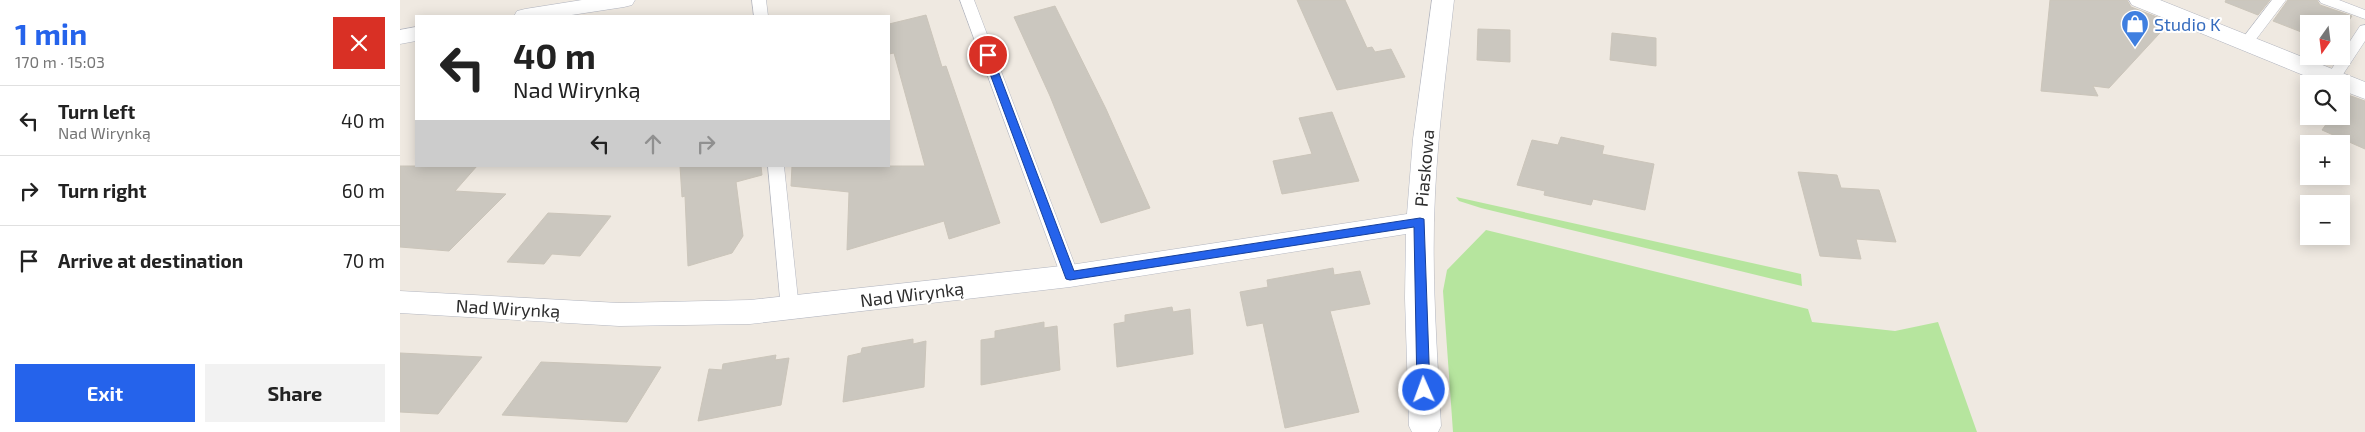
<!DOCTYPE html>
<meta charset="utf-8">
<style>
:root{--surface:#fff;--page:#f2f2f2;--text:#222;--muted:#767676;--line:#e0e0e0;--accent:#2563eb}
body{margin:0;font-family:"Exo 2",sans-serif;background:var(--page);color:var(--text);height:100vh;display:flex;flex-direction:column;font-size:19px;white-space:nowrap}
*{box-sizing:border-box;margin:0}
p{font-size:16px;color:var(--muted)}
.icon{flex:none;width:28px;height:28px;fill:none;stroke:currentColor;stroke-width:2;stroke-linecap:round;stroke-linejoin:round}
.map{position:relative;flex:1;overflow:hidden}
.drawer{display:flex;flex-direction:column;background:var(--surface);width:400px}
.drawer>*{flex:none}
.top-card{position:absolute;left:15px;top:15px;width:475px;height:152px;border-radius:0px;box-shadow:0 2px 12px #0003;background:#fff;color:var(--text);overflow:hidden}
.needle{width:32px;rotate:194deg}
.buttons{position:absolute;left:1900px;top:15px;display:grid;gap:10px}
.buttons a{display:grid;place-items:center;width:50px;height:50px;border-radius:0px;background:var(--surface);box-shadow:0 2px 12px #0003;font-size:25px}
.pin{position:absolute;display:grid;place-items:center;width:42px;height:42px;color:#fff;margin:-21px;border:2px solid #fff;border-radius:50%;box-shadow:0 1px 5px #0007}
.me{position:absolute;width:55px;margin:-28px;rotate:358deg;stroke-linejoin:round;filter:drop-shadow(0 0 4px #0008)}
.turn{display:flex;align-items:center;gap:18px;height:105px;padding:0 15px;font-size:22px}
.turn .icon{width:65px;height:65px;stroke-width:2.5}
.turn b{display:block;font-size:35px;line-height:42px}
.lanes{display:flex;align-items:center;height:48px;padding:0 15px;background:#0003;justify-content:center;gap:25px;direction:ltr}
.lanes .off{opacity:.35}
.round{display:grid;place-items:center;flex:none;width:52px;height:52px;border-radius:0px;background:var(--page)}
.overview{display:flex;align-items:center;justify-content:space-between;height:85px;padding:0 15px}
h1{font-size:30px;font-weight:700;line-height:38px;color:var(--accent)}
.primary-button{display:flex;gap:10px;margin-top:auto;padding:10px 15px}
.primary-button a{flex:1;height:58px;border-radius:0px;background:var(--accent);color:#fff;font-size:20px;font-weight:700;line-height:58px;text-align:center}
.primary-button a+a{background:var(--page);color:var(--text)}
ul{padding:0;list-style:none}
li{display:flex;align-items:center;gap:15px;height:70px;padding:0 15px;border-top:1px solid var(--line)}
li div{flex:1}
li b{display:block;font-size:19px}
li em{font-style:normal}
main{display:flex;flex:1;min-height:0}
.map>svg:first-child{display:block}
.green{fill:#b6e59e}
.building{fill:#cbc7bf;stroke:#cbc5ba}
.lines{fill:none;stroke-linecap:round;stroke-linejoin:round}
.service-casing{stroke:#b4b7c1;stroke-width:1}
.minor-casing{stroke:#b4b7c1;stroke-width:1}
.service{fill:#fff;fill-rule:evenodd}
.minor{fill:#fff;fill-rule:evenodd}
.route{fill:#2563eb;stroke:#184099}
.labels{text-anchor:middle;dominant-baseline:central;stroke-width:4;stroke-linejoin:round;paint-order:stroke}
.shop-label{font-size:18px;fill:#366cbe;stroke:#fff;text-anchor:start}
.street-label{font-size:18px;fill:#2e2e2e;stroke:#fff}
</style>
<main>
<section class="drawer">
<div class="overview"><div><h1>1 min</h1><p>170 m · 15:03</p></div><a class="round" style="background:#d93025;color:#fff"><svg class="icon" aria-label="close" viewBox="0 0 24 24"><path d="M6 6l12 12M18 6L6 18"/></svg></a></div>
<ul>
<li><svg class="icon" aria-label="left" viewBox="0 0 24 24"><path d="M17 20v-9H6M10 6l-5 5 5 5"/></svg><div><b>Turn left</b><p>Nad Wirynką</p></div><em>40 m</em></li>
<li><svg class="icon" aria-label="right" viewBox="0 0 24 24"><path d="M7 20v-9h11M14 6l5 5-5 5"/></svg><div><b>Turn right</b></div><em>60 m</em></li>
<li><svg class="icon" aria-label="arrive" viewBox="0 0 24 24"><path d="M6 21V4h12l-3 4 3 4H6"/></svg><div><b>Arrive at destination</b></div><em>70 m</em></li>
</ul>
<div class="primary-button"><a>Exit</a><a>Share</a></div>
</section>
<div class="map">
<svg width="1965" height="432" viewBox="0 0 1965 432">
<rect width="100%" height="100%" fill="#efe9e1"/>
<g class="green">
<polygon points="1056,197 1401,274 1402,286 1081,208 1059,201"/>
<polygon points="1086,230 1408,309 1412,322 1495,331 1538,322 1577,432 1053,432 1043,291 1047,270"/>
</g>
<g class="building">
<polygon points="897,0 945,0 967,48 972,47 975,52 991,49 1005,77 937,90"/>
<polygon points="1650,0 1727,0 1731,7 1770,22 1709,88 1693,86 1698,96 1641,91"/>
<polygon points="1826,0 1870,0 1858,15 1825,2"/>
<polygon points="1888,0 1917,0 1920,5 1952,16 1941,32 1941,24 1909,24 1909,35 1873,21"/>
<polygon points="655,6 706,109 750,208 701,223 650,96 614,17"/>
<polygon points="526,15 542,67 546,66 600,223 549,239 544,221 447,250 449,192 391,186 392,166 525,166 494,53 489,54 489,24"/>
<polygon points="1078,29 1110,30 1110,62 1077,60"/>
<polygon points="1212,33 1256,38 1256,66 1210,60"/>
<polygon points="1948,95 1965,101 1965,149 1922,130 1932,116 1941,116 1941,104"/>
<polygon points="932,112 959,181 882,194 873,161 912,154 899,118"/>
<polygon points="1161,137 1204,146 1202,154 1254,164 1245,210 1193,199 1191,205 1144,195 1145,191 1117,185 1132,140 1158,145"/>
<polygon points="0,166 77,166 55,191 106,194 49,251 0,247"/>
<polygon points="280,166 361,166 362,175 336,182 343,236 332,253 288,266 285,196 282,197"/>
<polygon points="1398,172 1437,175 1441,188 1479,190 1496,242 1456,239 1461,259 1420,256"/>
<polygon points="148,213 211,216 180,256 152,254 144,264 107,262"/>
<polygon points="933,268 934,275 960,271 970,304 930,311 959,412 885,428 863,323 847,326 840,292 868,287 867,280"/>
<polygon points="772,307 773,312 790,309 793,354 717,367 714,324 725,322 725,315"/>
<polygon points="644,322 644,328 657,326 660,370 581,385 581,340 595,338 595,331"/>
<polygon points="513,339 513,344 526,341 524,387 443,402 448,356 461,353 462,348"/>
<polygon points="0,353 82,357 38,414 0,412"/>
<polygon points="376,355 375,360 389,358 381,405 298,421 309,369 322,370 323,364"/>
<polygon points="141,362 261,367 227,422 102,415"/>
</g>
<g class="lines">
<defs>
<g id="service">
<polygon points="352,0 366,0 368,16 354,16"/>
<polygon points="560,0 574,0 679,276 677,281 670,283 663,281 661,276"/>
<polygon points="1872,0 1886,0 1851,46 1841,46 1839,43"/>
<polygon points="1919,0 1939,0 1965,10 1965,19 1921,3"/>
<polygon points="1965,25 1965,41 1938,82 1933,84 1928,82 1925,79 1960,26"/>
<polygon points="368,166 384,166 399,309 397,314 390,316 383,314 381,309"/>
</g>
<g id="minor">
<polygon points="182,0 235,0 232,5 224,7 165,16 114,16 117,11 125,9"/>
<path d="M1032,0H1054C1047,64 1038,129 1035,194C1031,271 1037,349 1041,426L1038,432H1012L1009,426L1005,298L1006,234L670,287L350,324L219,326L0,313V291L219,303L350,300L670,265L1007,214L1013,139Z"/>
<polygon points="1729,0 1760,0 1965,82 1965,99 1941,90 1941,84 1925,84 1732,5"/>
<polygon points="16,27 16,41 0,44 0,30"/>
</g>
</defs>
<use href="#service" class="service-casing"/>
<use href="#minor" class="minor-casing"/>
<use href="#service" class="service"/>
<use href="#minor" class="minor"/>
</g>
<polygon class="route" points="588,52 592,55 674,271 1020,218 1024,219 1030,390 1028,394 1019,394 1017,390 1014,227 670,280 666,279 583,55"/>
<defs>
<symbol id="shop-pin" viewBox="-11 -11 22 30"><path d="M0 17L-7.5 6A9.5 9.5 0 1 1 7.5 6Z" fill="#3f7fe0" stroke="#fff"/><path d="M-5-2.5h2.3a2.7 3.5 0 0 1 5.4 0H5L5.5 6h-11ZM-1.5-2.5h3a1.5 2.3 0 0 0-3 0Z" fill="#fff"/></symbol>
</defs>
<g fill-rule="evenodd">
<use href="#shop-pin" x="1719" y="8" width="32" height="43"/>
</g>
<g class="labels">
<g class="shop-label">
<text x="1754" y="24">Studio K</text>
</g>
<g class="street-label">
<text transform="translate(1024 168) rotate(-85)">Piaskowa</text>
<text transform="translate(512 294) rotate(-7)">Nad Wirynką</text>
<text transform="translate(108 308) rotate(3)">Nad Wirynką</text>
</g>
</g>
</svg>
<div class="buttons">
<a><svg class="needle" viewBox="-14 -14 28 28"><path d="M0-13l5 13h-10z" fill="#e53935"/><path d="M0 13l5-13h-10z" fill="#767676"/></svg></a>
<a><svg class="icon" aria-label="search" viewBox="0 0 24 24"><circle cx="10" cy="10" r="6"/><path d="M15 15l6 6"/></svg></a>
<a>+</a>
<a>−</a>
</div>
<div class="pin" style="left:588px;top:55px;background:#d93025"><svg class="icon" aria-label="arrive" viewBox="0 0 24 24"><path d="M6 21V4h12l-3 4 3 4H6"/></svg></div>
<svg class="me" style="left:1024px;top:390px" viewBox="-20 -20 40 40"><circle r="17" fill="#2563eb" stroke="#fff" stroke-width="3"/><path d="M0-11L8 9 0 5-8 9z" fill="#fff"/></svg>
<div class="top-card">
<div class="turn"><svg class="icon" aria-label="left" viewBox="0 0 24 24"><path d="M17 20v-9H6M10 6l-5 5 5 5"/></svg><div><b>40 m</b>Nad Wirynką</div></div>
<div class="lanes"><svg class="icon" aria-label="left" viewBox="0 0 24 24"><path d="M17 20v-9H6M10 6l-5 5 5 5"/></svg><svg class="icon off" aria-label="ahead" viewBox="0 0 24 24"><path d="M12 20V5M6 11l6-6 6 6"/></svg><svg class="icon off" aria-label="right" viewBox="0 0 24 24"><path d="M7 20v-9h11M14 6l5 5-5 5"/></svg></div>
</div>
</div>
</main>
